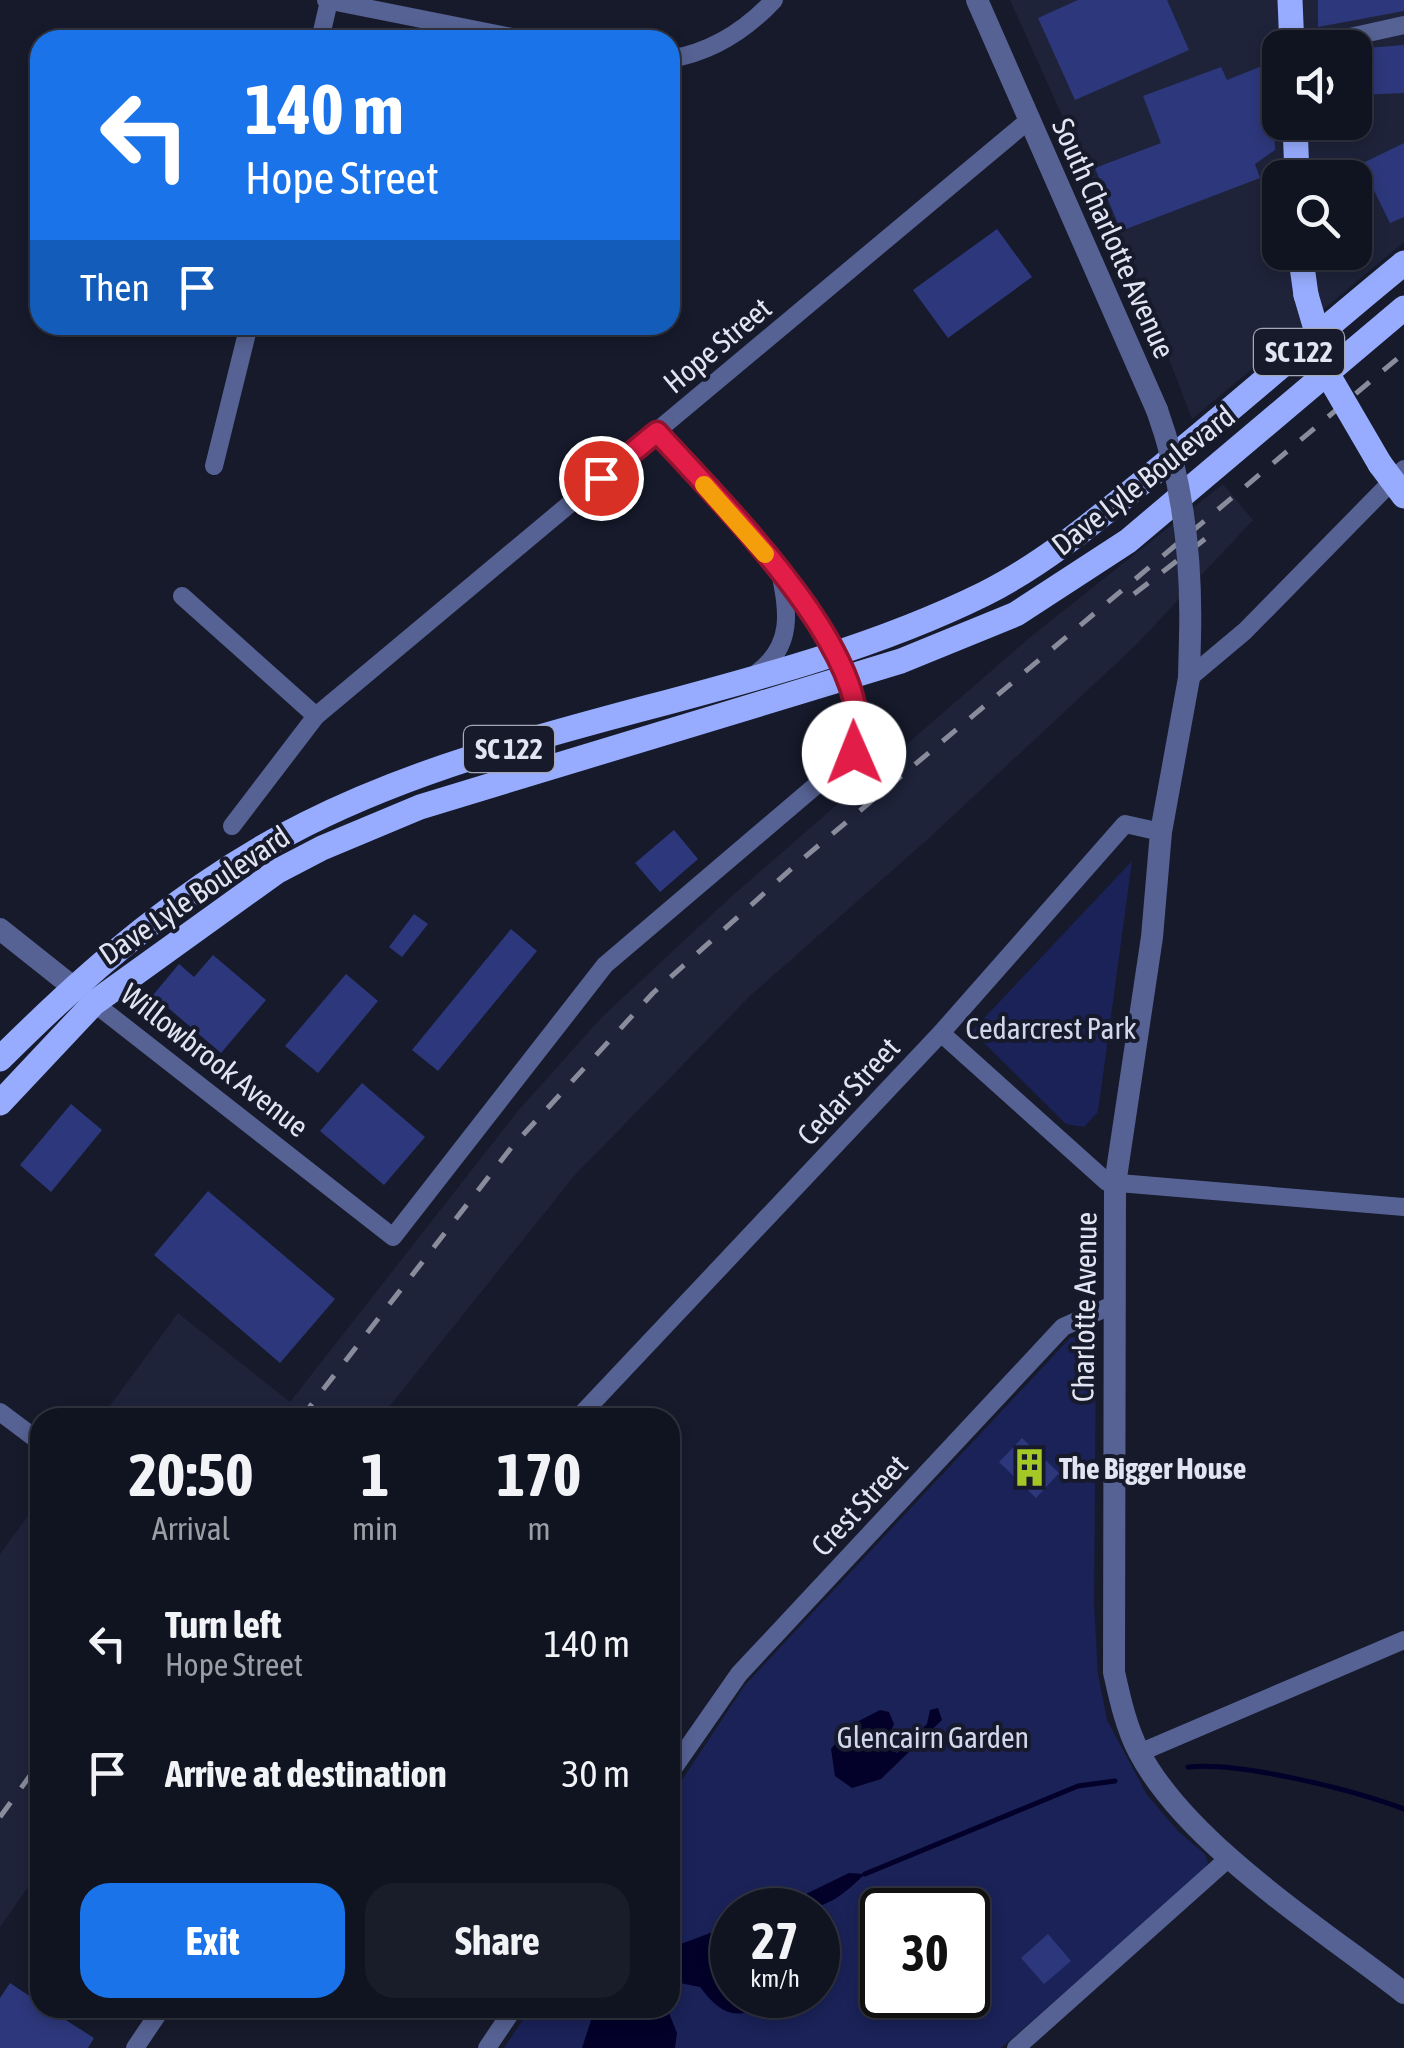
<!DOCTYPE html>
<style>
:root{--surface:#101420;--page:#191d29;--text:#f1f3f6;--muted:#9c9ea5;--line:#30333e;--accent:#1a73e8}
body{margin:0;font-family:"Asap Condensed",sans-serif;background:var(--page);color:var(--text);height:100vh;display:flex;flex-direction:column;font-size:38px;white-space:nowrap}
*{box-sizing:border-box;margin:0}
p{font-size:32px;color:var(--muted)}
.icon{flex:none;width:55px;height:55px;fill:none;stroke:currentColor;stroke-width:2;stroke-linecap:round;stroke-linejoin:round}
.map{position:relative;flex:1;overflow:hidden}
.side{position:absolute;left:30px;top:1408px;width:650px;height:610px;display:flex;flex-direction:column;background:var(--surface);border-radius:30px;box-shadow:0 5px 15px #0003,0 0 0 2px var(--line)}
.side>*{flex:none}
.banner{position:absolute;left:30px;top:30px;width:650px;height:305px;border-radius:30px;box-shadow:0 5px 15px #0003,0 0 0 2px var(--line);background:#1a73e8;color:#fff;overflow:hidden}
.fabs{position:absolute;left:1262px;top:30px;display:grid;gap:20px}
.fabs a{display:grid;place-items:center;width:110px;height:110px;border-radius:20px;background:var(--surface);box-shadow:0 5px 15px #0003,0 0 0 2px var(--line);font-size:50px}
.speed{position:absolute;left:710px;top:1888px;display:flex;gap:20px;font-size:50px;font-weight:700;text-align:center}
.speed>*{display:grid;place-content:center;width:130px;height:130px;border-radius:50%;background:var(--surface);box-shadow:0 5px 15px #0003,0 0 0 2px var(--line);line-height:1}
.speed small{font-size:25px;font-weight:400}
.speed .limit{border:5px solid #111;border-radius:15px;background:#fff;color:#111}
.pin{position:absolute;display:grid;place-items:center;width:85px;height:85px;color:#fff;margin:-42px;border:5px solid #fff;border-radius:50%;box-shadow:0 2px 10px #0007}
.me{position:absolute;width:110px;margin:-55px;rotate:359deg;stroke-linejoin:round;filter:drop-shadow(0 0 8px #0008)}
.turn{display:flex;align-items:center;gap:35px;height:210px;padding:0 50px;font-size:45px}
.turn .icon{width:130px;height:130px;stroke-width:2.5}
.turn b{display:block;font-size:70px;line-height:85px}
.then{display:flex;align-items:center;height:95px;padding:0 50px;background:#0003;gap:20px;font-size:38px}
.eta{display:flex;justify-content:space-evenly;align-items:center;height:170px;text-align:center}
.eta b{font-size:60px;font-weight:700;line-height:70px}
.action{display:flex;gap:20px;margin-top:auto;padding:20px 50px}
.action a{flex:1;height:115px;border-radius:30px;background:var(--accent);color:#fff;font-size:40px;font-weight:700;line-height:115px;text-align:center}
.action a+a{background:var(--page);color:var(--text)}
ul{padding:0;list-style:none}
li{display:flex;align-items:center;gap:30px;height:130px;padding:0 50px}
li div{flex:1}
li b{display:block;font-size:38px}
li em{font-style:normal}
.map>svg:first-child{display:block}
.built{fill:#1e233a;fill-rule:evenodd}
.green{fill:#1a2258;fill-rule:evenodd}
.water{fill:#030029}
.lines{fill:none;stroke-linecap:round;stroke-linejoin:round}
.stream{stroke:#030029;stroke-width:5}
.building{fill:#2d387c}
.minor{stroke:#566293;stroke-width:18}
.tertiary{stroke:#566293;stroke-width:22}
.primary{stroke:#97acfe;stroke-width:25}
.rail{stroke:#898c9b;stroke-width:5;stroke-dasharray:18 18;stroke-linecap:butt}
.tertiary-bridge{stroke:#566293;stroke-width:22}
.primary-bridge{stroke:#97acfe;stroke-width:25}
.route-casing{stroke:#92132f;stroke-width:25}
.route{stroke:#e11d48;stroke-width:18}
.slow{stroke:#f59e0b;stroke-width:18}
.labels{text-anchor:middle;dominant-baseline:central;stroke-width:8;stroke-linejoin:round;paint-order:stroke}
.shield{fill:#161a2b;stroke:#a5a8b6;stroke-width:2.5}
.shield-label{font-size:28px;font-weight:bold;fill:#e2e5f1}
.street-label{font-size:30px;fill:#e2e5f1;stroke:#161a2b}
.park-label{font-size:30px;fill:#d2d8ec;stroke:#161a2b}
.poi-label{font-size:30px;font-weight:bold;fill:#e2e5f1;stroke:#161a2b;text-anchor:start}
</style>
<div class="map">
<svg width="1404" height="2048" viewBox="0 0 1404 2048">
<rect width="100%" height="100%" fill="#161a2b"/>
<g class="built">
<path d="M1010,0H1404V242L1192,419L1155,322ZM1280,48H1355V122H1280ZM1280,178H1355V252H1280Z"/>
<polygon points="1223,484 1253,520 1136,645 928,839 751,995 575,1175 381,1417 101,1418 178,1313 290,1402 517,1112 601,1018 734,894 1028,639"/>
<polygon points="40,1500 40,1870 0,1927 0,1554"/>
</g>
<g class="green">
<polygon points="1132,861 1098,1112 1084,1127 1066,1124 972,1031"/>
<path d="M1085,1334L1096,1344L1094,1605L1098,1674L1107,1720L1147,1795L1179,1832L1205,1854L1208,1863L1200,1875L1001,2048H504L531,2008H670V1798L745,1685L1070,1338ZM732,1910H818V1995H732ZM882,1910H968V1995H882Z"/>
</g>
<g class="water">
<polygon points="938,1708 942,1720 881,1779 852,1788 835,1776 831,1749 851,1725 880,1710 889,1712 894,1724 884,1747 897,1753 927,1724 930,1710"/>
<path d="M849,1873L865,1874C831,1907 819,1910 773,1910Z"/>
<path d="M721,1929L732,1942V1995H765L762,2006C734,2022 718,2011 700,1987L670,1981V1948Z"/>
<polygon points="595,2008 667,2008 677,2033 675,2048 582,2048"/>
</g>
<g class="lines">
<g class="stream">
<path d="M1188,1767C1239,1761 1353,1790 1404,1809"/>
<polyline points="865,1874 1078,1786 1115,1781"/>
</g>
</g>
<g class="building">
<polygon points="1078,0 1167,0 1189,50 1075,100 1038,18"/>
<polygon points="1318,0 1404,0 1404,11 1318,27"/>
<polygon points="1404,45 1404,93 1355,95 1355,49"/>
<polygon points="1272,62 1275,150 1255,164 1260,178 1121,231 1095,168 1161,143 1143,96 1221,67 1227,80"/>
<polygon points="1404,143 1404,217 1390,223 1361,164"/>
<polygon points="997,229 1032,277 948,338 913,290"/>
<polygon points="674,830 698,859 660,892 635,863"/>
<polygon points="414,914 428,924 402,957 389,947"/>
<polygon points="511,929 537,951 438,1071 412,1050"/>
<polygon points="213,955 266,1000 221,1053 153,995 179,964 194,977"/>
<polygon points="346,974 378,1001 318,1073 285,1046"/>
<polygon points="362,1083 425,1137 384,1185 320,1131"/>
<polygon points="71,1104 102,1130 51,1192 20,1165"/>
<polygon points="208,1191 335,1299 280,1363 154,1255"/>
<polygon points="1022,1438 1059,1473 1036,1498 999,1462"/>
<polygon points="1048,1934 1071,1961 1044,1984 1021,1958"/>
<polygon points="10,1983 40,2003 40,2008 47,2008 94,2038 88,2048 0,2048 0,1998"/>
</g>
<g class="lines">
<g class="minor">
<polyline points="326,0 527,40"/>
<polyline points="320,40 329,1"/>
<polyline points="1300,48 1404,25"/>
<path d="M670,59C712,52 745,31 774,0"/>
<polyline points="214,466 249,325"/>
<polyline points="182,596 316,716"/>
<path d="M757,673C794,645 788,612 780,571"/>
<polyline points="1189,678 1245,631 1404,469"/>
<polyline points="232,826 316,716 1029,120"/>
<path d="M85,996L393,1237L605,965L854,753C884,659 715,498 657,432"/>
<polyline points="941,1033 1107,1182 1404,1207"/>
<polyline points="0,1412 40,1442"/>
<polyline points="578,1418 941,1033 1125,824 1161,832"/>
<polyline points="1139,1753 1404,1640"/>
<polyline points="670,1773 739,1674 1063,1327 1115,1304"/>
<polyline points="135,2048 162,2008"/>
<polyline points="487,2048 514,2008"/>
<polyline points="1016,2048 1230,1857"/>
</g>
<g class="tertiary">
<polyline points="977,0 1157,410"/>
<path d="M1190,637L1189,678L1161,832L1152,937L1115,1184L1114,1672C1120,1699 1126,1727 1139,1752C1187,1844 1322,1929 1404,1993"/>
<polyline points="0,929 73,987"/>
</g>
<g class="primary">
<polyline points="1290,0 1292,48"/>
<polyline points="1295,122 1297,178"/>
<polyline points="1300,252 1306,295"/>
<polyline points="1380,464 1404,496"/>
<path d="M0,1059C90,969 191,881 306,824C518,717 771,699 984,594C1042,565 1095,521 1145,480C1233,409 1317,334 1404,263"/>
<polyline points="0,1103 94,1003 276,872 322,848 420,807 901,661 1016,614 1128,541 1404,308"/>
</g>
<g class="rail">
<polyline points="1134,594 1205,539"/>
<polyline points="301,1418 511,1148 653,993 799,862 1404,353"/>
<polyline points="0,1817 40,1762"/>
</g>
<path class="tertiary-bridge" d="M1157,410C1183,482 1192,561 1190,637"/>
<polyline class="primary-bridge" points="1306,295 1331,380 1380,464"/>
</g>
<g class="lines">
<defs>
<path id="route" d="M601,478L657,432C715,497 885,660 854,753"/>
</defs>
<use href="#route" class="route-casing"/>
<use href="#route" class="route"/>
<polyline class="slow" points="704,485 765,554"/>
</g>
<defs>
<symbol id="building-bare" viewBox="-9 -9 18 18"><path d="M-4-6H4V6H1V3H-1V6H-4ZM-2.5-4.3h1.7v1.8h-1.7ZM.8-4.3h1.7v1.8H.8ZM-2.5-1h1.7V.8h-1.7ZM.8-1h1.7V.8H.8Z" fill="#a4c826" stroke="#161a2b" stroke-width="2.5" paint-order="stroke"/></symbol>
</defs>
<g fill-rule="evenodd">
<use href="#building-bare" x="1002" y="1440" width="55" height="55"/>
</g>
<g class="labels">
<g class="shield">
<rect x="1254" y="329" width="90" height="46" rx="8"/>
<rect x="464" y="726" width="90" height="46" rx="8"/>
</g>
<g class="shield-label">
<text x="1299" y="352">SC 122</text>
<text x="509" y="749">SC 122</text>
</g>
<g class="street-label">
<text transform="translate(1114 238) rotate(66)">South Charlotte Avenue</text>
<text transform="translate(717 345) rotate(-40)">Hope Street</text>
<text transform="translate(1143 480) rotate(-38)">Dave Lyle Boulevard</text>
<text transform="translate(194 895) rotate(-34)">Dave Lyle Boulevard</text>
<text transform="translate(215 1060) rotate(38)">Willowbrook Avenue</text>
<text transform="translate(848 1091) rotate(-47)">Cedar Street</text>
<text transform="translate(1084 1307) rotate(-89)">Charlotte Avenue</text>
<text transform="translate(859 1505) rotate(-47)">Crest Street</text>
</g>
<g class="park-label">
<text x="1051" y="1028">Cedarcrest Park</text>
<text x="933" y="1737">Glencairn Garden</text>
</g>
<g class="poi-label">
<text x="1059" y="1468">The Bigger House</text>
</g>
</g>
</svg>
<div class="fabs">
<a><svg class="icon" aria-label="sound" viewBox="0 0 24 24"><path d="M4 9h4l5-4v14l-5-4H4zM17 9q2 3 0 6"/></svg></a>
<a><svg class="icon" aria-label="search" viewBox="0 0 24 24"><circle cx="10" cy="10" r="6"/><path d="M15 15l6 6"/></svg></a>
</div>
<div class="speed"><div>27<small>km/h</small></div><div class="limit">30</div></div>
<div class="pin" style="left:601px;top:478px;background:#d93025"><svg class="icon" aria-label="arrive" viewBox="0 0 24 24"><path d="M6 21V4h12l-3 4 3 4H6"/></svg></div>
<svg class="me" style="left:854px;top:753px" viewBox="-20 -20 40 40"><circle r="19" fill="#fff"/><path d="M0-13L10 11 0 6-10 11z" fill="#e11d48"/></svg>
<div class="banner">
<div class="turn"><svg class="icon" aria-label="left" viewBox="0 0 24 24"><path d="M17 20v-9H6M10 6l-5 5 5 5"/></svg><div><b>140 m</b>Hope Street</div></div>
<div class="then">Then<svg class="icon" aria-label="arrive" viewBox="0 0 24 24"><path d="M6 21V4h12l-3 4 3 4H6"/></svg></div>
</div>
<section class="side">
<div class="eta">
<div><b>20:50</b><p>Arrival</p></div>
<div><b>1</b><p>min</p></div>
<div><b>170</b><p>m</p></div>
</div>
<ul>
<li><svg class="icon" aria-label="left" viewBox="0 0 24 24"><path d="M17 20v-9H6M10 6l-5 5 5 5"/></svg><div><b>Turn left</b><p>Hope Street</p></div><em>140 m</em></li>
<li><svg class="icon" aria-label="arrive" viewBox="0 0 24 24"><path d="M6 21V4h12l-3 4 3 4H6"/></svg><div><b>Arrive at destination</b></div><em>30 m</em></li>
</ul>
<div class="action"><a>Exit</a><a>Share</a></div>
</section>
</div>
